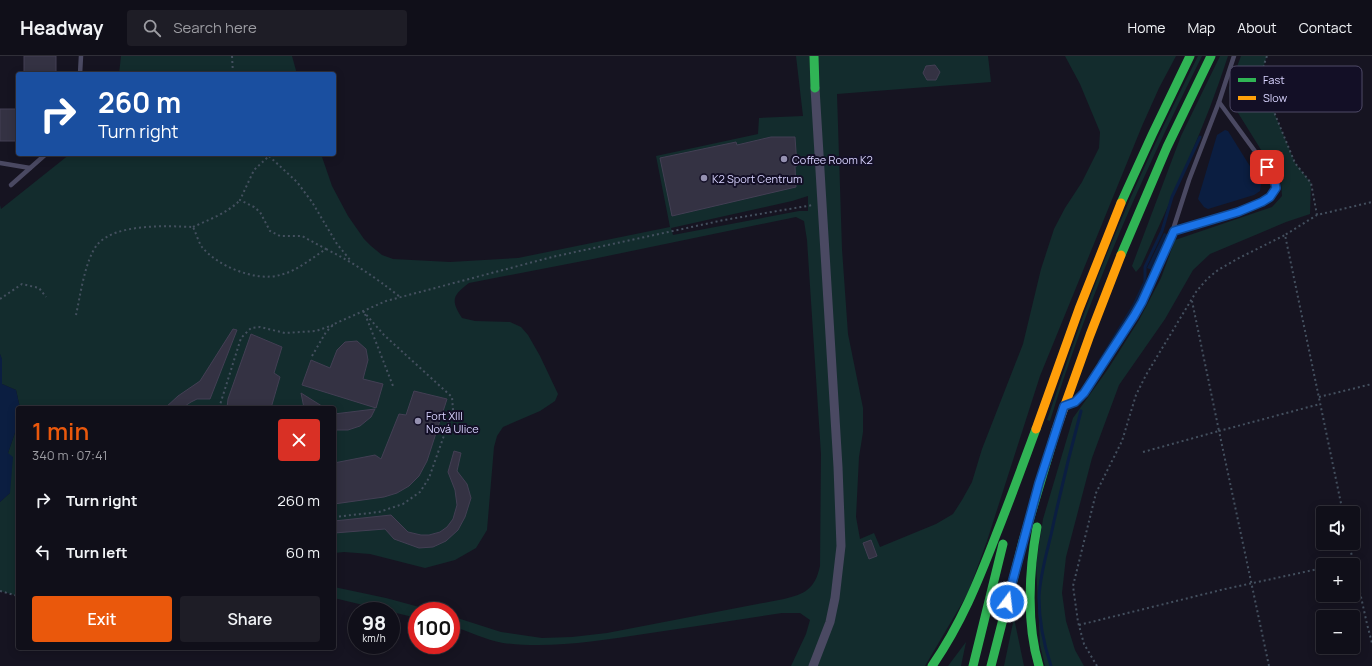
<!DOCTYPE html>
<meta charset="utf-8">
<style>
:root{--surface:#100f19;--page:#1e1d26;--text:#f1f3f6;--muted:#9c9ca2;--line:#302f38;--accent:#ea580c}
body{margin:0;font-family:Manrope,sans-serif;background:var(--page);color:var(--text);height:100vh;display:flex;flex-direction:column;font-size:15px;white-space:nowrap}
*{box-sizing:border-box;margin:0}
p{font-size:13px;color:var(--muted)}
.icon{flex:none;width:22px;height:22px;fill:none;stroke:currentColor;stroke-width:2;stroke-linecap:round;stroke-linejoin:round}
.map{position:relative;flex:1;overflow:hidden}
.panel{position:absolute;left:16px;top:350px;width:320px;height:244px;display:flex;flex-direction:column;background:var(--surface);border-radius:4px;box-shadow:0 2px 10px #0003,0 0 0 1px var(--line)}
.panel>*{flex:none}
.hud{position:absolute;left:16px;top:16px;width:320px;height:84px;border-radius:4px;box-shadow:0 2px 10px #0003,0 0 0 1px var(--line);background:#1a4fa0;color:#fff;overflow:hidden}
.fabs{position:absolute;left:1316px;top:450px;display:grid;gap:8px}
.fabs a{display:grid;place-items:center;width:44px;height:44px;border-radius:4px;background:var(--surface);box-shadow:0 2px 10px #0003,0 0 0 1px var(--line);font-size:20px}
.speed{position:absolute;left:348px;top:546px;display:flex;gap:8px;font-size:20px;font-weight:700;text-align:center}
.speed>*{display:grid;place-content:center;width:52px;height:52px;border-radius:50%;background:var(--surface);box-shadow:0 2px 10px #0003,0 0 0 1px var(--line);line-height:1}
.speed small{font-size:10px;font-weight:400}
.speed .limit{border:6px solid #d22;background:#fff;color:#111}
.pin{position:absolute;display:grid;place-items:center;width:34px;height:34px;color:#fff;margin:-17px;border-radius:8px;box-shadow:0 2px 6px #0006}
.me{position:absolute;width:44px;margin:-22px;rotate:15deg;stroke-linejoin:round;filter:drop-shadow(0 0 3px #0008)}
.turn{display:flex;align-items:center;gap:14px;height:84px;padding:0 16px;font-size:18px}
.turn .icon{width:52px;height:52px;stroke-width:2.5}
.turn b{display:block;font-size:28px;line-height:34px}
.round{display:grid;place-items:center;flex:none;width:42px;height:42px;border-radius:4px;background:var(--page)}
.headline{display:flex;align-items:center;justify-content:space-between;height:68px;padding:0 16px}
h1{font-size:24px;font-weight:600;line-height:30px;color:var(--accent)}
.button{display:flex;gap:8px;margin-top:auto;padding:8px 16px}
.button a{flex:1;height:46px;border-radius:4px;background:var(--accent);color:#fff;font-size:16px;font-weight:600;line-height:46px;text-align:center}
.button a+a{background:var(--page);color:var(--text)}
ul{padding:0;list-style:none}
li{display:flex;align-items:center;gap:12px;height:52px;padding:0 16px}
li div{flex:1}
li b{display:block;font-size:15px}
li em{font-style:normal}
header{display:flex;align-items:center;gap:24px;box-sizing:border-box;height:56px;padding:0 20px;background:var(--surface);border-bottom:1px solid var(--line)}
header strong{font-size:19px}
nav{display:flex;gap:22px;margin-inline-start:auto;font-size:14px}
.search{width:280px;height:36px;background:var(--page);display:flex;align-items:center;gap:10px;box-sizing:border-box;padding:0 14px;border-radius:4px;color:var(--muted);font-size:15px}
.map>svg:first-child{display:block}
.green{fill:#132c2d;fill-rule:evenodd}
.water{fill:#0b1e41}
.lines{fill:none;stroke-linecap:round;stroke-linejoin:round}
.stream{stroke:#0b1e41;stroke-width:3}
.building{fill:#343243;stroke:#433f54}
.path{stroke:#44505f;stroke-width:2;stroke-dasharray:2 3;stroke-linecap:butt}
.lane{stroke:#4a4962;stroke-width:4.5}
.street{stroke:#4a4962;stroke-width:9}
.fast{stroke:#30b455;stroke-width:9}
.slow{stroke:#ff9f0a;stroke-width:9}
.route-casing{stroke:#114b97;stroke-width:10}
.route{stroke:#1a73e8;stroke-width:7}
.poi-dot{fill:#9591b1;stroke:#130f26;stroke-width:1.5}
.labels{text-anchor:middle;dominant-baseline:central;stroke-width:4;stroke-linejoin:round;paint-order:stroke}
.poi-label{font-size:11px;fill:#d9d4ff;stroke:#130f26;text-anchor:start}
.key{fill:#130f26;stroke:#4e4a67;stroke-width:1}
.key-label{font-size:11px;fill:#d9d4ff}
</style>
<header>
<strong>Headway</strong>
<div class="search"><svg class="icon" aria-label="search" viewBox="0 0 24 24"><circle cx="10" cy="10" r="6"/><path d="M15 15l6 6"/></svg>Search here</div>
<nav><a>Home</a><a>Map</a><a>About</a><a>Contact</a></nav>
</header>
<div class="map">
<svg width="1372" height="610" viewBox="0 0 1372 610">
<rect width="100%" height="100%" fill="#161421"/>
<g class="green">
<polygon points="121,0 292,0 297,18 119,18"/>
<path d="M796,0H988L991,26L837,38L842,193L848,278L863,352V376L859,401L856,461L860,483L874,477L880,491L936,468L953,458L962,444L972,426L982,393L1023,288L1041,213L1054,173L1065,152L1082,126L1099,92L1100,76L1080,28L1065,0H1176L1159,32L1142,70L1040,320L987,485L968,537L925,610H791L806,578L810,564L800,557H782C736,564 690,571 644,578C597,585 550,593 503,587C485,584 469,575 451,570V560L501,576L542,582L572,581L607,577L784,543C805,538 815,533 820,510L821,398L807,184L804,165L796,161L588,204L469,227C453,239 450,244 462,262L475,265L510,266L521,271L528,279L540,300L558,338L555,345L540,355L503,371L497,380L494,391L487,474L476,492L455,504L425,512L370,498L344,496L334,497V352H20L16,334L2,328V304L0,298V149L1,153L70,98H321L332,130L348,160L364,183L371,190L382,199L393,203L450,206L518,202L670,171L656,100L758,78L759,62L803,60ZM808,140V155H799L673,179L671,172L792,145Z"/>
<path d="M1198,0H1202C1143,118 1089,239 1050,365L1047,364C1067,306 1086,249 1109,193C1136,127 1166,63 1198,0Z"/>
<path d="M1220,0H1228C1205,72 1172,141 1141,210L1136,216L1132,210L1181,80Z"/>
<path d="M1241,0H1267C1262,12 1262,22 1265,34L1295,107L1311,127L1310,158L1286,166L1210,198L1193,214L1165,263L1119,329L1092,402L1066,501L1062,537L1066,565L1075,594L1084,610H1045L1040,589L1036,509L1043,463L1073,362L1108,313L1139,264L1161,222L1175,184L1272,151L1282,140L1281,126L1230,44L1229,32Z"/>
<polygon points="18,368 18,540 0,535 0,446 10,437 8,397"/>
<polygon points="334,531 386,542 434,555 417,555 417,562 334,542"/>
<polygon points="1014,562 1024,610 1004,610"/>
<polygon points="966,586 961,610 948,610"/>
</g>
<g class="water">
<polygon points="1225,74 1228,75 1261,128 1260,135 1254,139 1208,153 1204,151 1198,143 1217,79"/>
<polygon points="1164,177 1169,179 1152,214 1147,212"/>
<polygon points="0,298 2,303 2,328 16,334 20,352 18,352 18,368 8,397 13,401 10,437 0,446"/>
</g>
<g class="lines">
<g class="stream">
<polyline points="1099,306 1134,249 1145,226 1145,211 1162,175 1172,141 1200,81"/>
<path d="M1051,610C1044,589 1039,564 1039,541C1040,520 1046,499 1051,479C1060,437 1070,396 1081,355"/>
</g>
</g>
<g class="building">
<rect x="24" y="0" width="32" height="18"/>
<polygon points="935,9 940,16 936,24 927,24 923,17 926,10"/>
<rect x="0" y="53" width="18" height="32"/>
<polygon points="771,81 795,81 797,110 795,110 796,131 672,160 660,102 736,86 737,89"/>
<polygon points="233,273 237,274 210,343 197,343 191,346 182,352 165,352 178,340 200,325"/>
<polygon points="251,278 282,291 274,317 280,321 271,352 227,352 228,343"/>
<polygon points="357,285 366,293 368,304 363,323 383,328 376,352 302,329 311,304 330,312 337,294 345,286"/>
<polygon points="414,335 447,343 427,405 419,420 409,430 397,437 384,441 334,448 334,407 375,399 381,403 399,358 406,359"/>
<polygon points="301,337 325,352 304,352"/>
<polygon points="375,353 371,361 360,370 348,374 334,374 334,358"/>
<polygon points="454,395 461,397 457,415 467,428 471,442 465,461 458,474 446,485 433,491 419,492 394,483 385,473 334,477 334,465 391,459 408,476 421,479 429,479 440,476 447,471 453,463 457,449 455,434 448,416"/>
<polygon points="871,484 877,500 869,503 863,487"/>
</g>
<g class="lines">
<g class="path">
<polyline points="232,0 233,18"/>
<path d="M1267,0C1262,12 1262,22 1265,34L1295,107L1311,127L1317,159"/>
<polyline points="269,100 297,126 312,146 337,188 351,205"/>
<path d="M193,171C208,164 228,157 240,144"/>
<path d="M326,193C354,207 375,221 400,241"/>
<polyline points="0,243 22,228 39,232 46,241"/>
<polyline points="365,258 393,330"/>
<path d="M76,259C80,241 85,204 97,189C115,167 167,170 193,171C196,177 198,185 202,191C217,210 256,226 280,219C297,215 312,202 326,193L302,180H280L270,175L260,156L254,151L240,144L254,114L269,100L267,98"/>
<polyline points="312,300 326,276 334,268 386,245 552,201 724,164 813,149"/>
<polyline points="1319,341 1372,328"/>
<polyline points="219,352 241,282 251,272 260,271 285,277 316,275 333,269"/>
<polyline points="1143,396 1219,375 1192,245"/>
<polyline points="1343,457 1285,179 1317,159 1372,146"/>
<polyline points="334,461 379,456 403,448 420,436 429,422 453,354 452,341 384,279 363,255"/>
<polyline points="1349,487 1367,568 1372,587"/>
<polyline points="1336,509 1352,505"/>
<polyline points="0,535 18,540"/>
<polyline points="1079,569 1225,533 1323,512"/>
<polyline points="1097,610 1084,588 1078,566 1073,530 1096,437 1122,385 1136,339 1146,319 1196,236 1207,223 1218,214 1239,202 1285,179"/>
<polyline points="1269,610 1219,375 1320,348"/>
</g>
<g class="lane">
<polyline points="80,18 81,0"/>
<polyline points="0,107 30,112"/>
<polyline points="11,129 46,98"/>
<polyline points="1174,175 1238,156 1262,146 1270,141 1276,132 1273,120 1219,46"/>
<polyline points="1069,348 1075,346 1084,337 1134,260 1142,246 1169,186 1189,124 1219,46 1234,0"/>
</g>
<polyline class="street" points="813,610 830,566 835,542 841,490 838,411 815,32"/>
<g class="fast">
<polyline points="814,0 815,32"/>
<polyline points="1121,147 1152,79 1190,0"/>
<polyline points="1121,199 1167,91 1211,0"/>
<path d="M1037,471C1029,514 1026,567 1039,610"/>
<path d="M932,610C961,568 978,526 996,479C1010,444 1023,408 1036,373"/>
<polyline points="973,610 1003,488"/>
<polyline points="991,610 1023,485 1056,374"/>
</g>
<g class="slow">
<polyline points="1036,373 1079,253 1121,147"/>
<polyline points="1056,374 1090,279 1121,199"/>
</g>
</g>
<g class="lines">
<defs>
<polyline id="route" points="1007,546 1039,427 1064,350 1075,346 1084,337 1134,260 1142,246 1174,175 1238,156 1262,146 1270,141 1276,132 1275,127 1267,111"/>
</defs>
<use href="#route" class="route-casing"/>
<use href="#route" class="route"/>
</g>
<g class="poi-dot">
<circle cx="784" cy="103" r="4"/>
<circle cx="704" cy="122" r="4"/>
<circle cx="418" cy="365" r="4"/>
</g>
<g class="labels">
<g class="poi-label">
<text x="792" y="103">Coffee Room K2</text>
<text x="712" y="122">K2 Sport Centrum</text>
<text x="426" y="359">Fort XIII<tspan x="426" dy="13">Nová Ulice</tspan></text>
</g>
</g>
<rect x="1230" y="10" width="132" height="46" rx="6" class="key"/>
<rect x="1238" y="22" width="18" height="4" fill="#30b455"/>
<rect x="1238" y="40" width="18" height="4" fill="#ff9f0a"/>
<g class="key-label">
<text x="1263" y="28">Fast</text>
<text x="1263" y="46">Slow</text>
</g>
</svg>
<div class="fabs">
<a><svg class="icon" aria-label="sound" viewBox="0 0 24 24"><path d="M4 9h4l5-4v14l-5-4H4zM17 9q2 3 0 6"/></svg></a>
<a>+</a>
<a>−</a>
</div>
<div class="speed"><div>98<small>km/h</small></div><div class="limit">100</div></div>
<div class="pin" style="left:1267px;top:111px;background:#d93025"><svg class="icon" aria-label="arrive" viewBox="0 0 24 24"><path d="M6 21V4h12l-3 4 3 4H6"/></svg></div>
<svg class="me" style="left:1007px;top:546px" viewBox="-20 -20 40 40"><circle r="17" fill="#1a73e8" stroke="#fff" stroke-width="3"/><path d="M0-11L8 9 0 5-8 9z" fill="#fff"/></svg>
<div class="hud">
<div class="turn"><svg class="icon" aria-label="right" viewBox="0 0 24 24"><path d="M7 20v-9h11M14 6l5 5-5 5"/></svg><div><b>260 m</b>Turn right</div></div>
</div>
<section class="panel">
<div class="headline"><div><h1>1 min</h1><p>340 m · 07:41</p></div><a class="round" style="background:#d93025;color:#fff"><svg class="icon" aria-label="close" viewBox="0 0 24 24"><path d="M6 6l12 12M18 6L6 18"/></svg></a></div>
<ul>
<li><svg class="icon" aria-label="right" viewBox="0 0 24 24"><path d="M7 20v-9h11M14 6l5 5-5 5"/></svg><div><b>Turn right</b></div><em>260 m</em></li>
<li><svg class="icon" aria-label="left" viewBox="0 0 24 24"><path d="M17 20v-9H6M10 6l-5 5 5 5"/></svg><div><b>Turn left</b></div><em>60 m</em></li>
</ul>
<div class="button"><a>Exit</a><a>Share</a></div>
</section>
</div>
